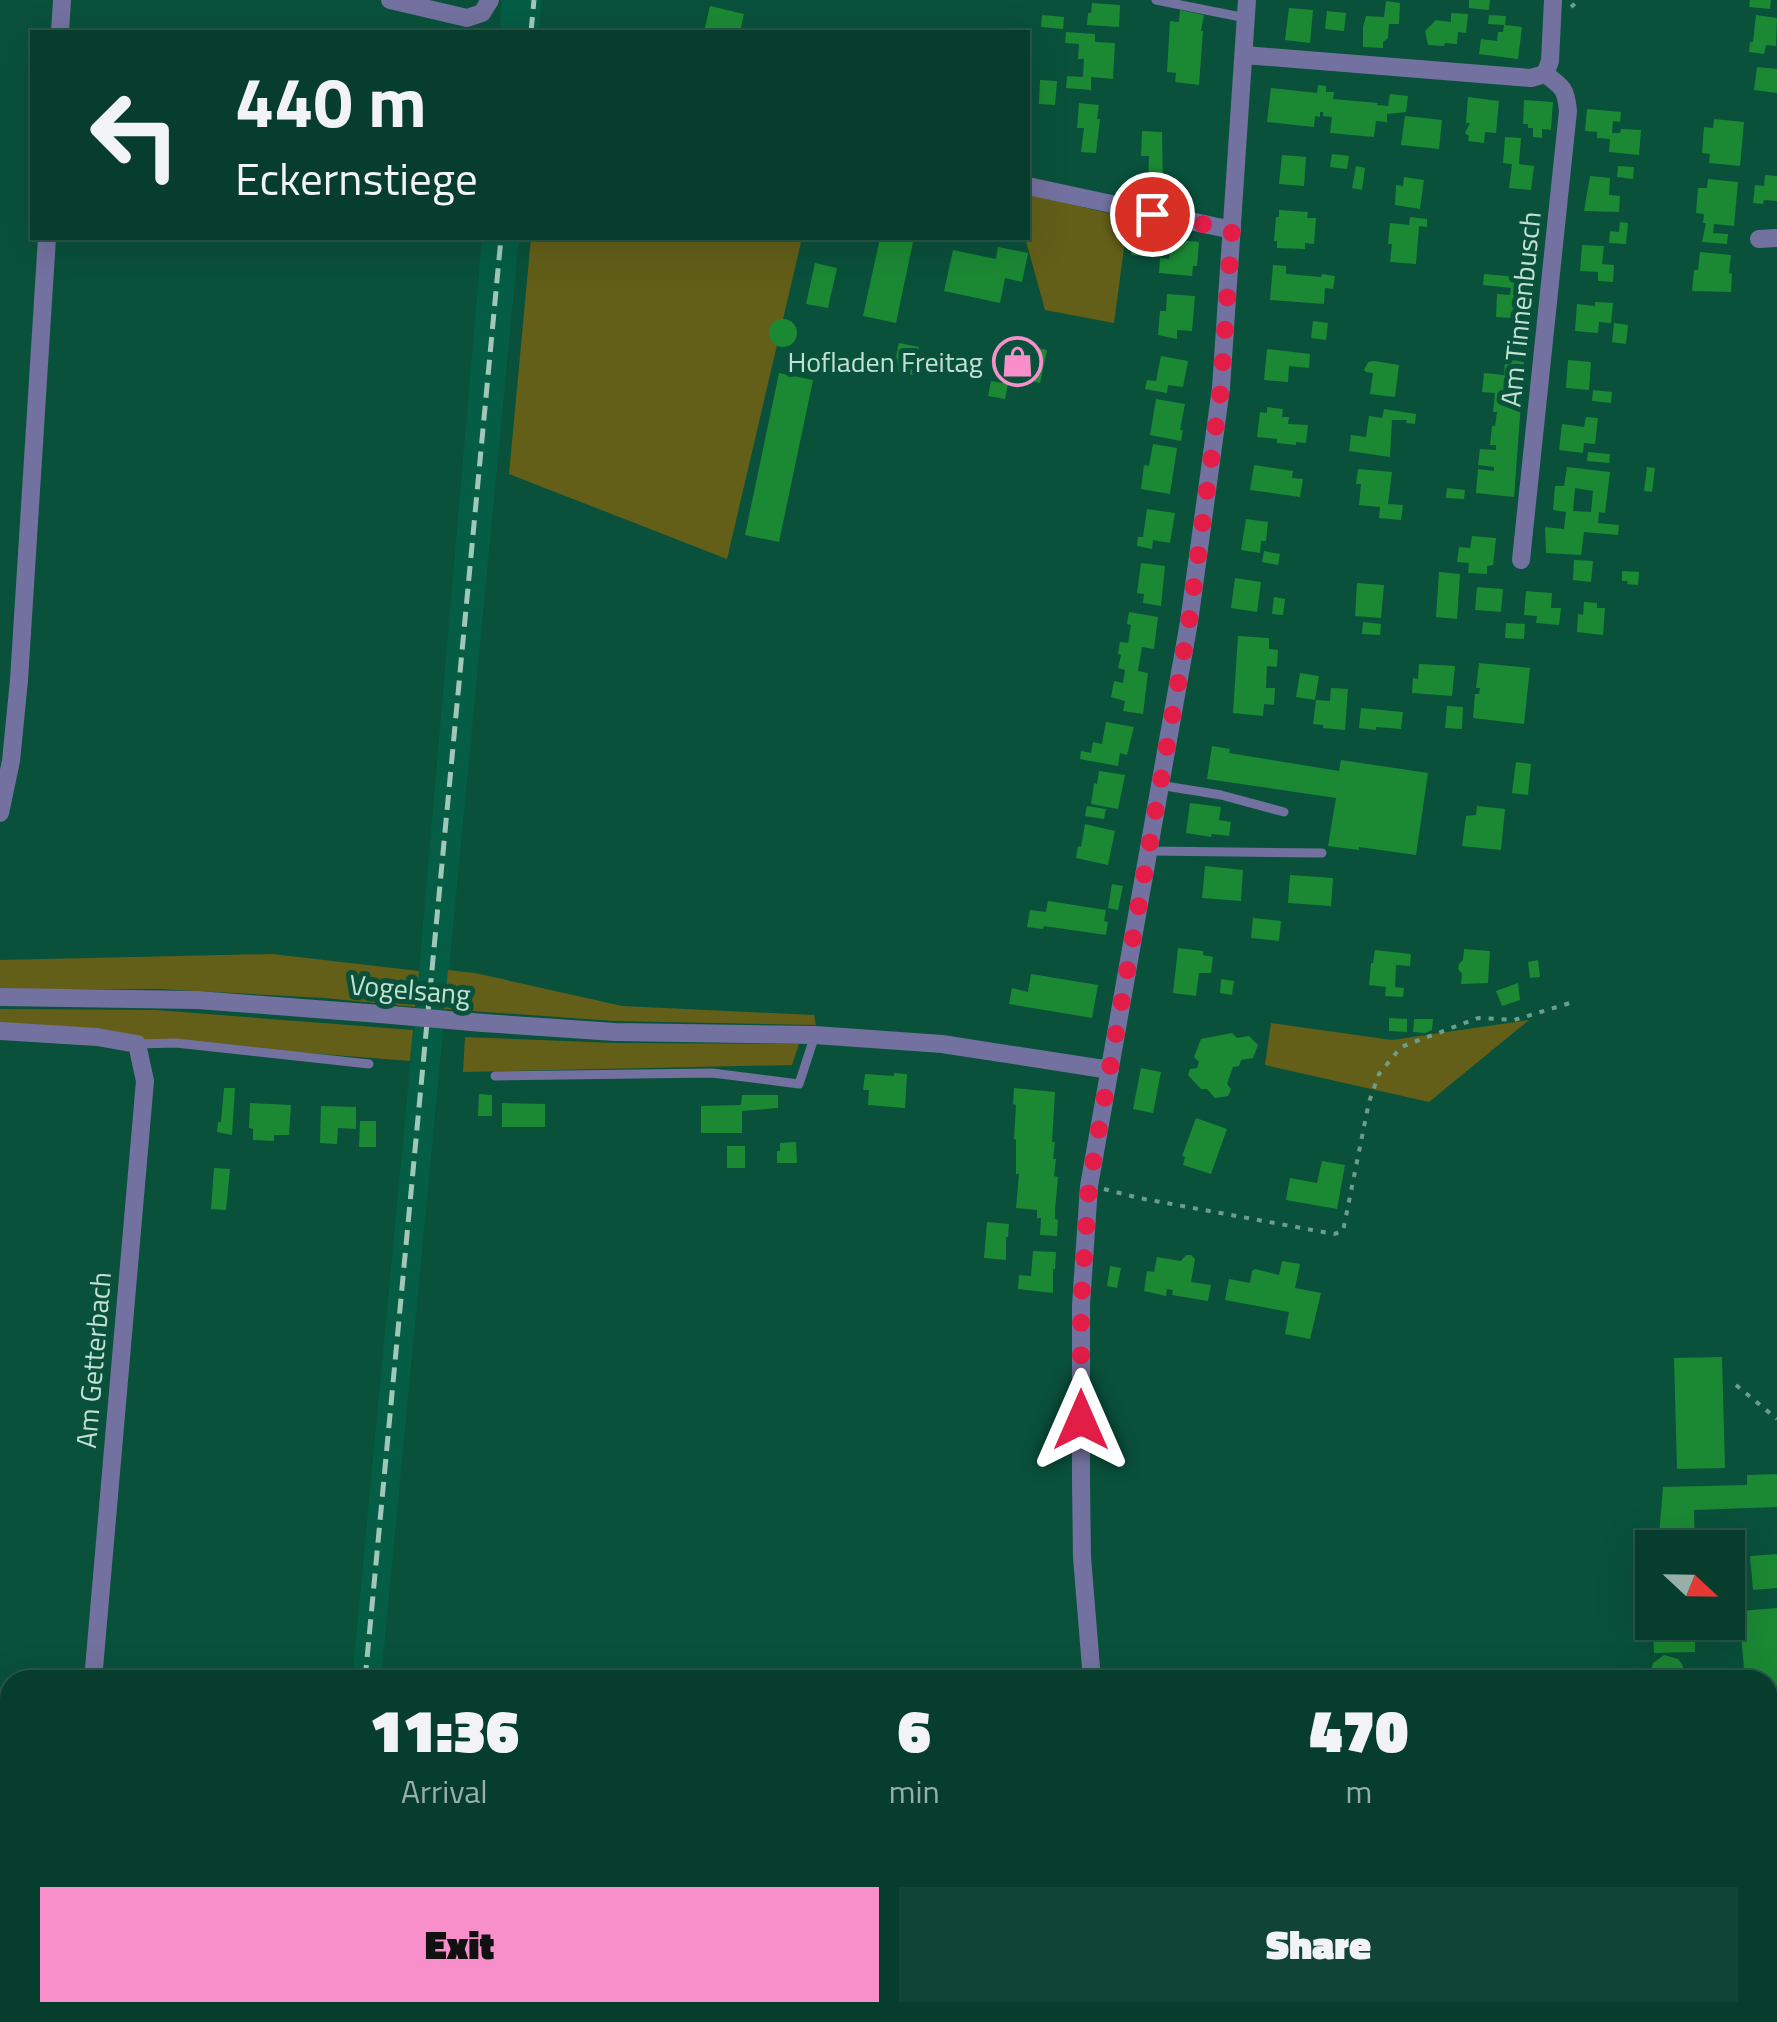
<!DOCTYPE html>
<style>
:root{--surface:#073d2c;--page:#104434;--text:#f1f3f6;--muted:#98aea9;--line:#285648;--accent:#f98fca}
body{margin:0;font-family:"Titillium Web",sans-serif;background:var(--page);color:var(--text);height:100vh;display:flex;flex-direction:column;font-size:38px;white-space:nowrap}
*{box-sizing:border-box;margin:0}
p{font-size:32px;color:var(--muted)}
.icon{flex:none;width:55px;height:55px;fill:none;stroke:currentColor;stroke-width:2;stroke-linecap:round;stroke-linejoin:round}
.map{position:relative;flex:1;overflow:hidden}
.details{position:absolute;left:0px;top:1670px;width:1778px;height:352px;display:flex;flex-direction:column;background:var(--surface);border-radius:30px 30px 0 0;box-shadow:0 10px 40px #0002,0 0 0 2px var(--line)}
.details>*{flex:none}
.top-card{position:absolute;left:30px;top:30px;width:1000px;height:210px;border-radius:0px;box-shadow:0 10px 40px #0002,0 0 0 2px var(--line);background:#073d2c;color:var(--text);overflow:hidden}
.needle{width:65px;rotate:112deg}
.tools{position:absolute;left:1635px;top:1530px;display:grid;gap:20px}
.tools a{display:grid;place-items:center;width:110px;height:110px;border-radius:0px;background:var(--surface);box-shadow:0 10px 40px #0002,0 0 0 2px var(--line);font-size:50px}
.pin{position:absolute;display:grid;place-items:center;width:85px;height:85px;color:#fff;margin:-42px;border:5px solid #fff;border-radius:50%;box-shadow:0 2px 10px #0007}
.me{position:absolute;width:110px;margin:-55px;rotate:0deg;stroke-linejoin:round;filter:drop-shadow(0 0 8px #0008)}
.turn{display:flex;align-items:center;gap:35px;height:210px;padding:0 40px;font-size:45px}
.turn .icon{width:130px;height:130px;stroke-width:2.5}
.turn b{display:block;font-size:70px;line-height:85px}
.eta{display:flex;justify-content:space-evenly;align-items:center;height:170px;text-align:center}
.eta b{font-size:60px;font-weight:800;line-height:70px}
.cta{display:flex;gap:20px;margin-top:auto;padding:20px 40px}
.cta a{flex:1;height:115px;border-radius:0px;background:var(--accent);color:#111;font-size:40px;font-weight:800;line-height:115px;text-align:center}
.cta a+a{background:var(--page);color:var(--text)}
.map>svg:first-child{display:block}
.built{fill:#045d44}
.green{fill:#635f19}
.building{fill:#1b8934;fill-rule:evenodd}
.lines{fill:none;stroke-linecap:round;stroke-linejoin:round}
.path{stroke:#6c9e8c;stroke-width:4;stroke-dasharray:5 8;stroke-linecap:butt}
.lane{stroke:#73719f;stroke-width:9}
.street{stroke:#73719f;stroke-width:18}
.rail{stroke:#a1c7b8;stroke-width:5;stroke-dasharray:15 8;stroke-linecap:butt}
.street-bridge{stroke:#73719f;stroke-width:18}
.route{stroke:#e11d48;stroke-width:18;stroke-dasharray:0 32.4}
.labels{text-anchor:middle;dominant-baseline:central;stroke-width:10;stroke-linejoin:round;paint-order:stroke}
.street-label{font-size:28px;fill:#c2e1d3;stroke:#09513b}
.poi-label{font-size:28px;fill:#c2e1d3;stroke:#09513b;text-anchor:end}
</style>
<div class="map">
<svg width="1777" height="2022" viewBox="0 0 1777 2022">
<rect width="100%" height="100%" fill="#09513b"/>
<g class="built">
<polygon points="502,0 542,0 539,32 500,32"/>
<polygon points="482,238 519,238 381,1680 352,1680 419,971"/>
</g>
<g class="green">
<polygon points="1028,194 1128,218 1114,323 1045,310 1026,241 1012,238 1028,238"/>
<polygon points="531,238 802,238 727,559 509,474"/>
<polygon points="272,954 419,971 415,1007 325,998 160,989 0,989 0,960"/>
<polygon points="448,970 475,973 622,1006 814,1015 816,1025 615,1021 444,1009"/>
<polygon points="0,1009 156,1010 413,1030 410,1061 0,1029"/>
<polygon points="1529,1020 1429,1102 1265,1065 1271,1023 1392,1040"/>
<polygon points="465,1037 614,1043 799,1044 792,1065 463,1072"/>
</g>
<g class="building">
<polygon points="1469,0 1490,0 1489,10 1469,8"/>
<polygon points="1750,0 1771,0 1770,9 1749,7"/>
<polygon points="1386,1 1400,3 1399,24 1389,24 1388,38 1383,42 1383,48 1363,47 1363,27 1366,16 1384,17"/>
<polygon points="1092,3 1120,5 1119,27 1087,25 1088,13 1091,13"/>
<polygon points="710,6 744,14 740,32 704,32"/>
<polygon points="1289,8 1313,10 1310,43 1285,40"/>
<polygon points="1180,10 1204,15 1201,31 1203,31 1199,85 1175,82 1176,73 1167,72 1170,21 1179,22"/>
<polygon points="1327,11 1346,13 1344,31 1325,29"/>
<polygon points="1451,13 1468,14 1466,33 1458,32 1457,44 1445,43 1444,46 1428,45 1425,31 1436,20 1451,22"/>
<polygon points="1042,15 1064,17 1063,29 1041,27"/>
<polygon points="1489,15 1506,16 1505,25 1522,27 1518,59 1479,54 1481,39 1497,41 1498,32 1503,32 1504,25 1488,24"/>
<polygon points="1756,15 1777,18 1776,46 1766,45 1764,54 1749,52 1750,42 1753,42"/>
<polygon points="1066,32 1095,34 1095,42 1115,43 1113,79 1091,77 1091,90 1066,88 1067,76 1083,77 1084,59 1078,59 1079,44 1065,43"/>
<polygon points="1757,67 1777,69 1777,93 1754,90"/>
<polygon points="1040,80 1057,81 1055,105 1039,104"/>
<polygon points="1318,85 1326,86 1326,92 1334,92 1333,99 1378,103 1377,105 1388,106 1390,94 1408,96 1406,112 1387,114 1387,122 1376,121 1374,137 1330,133 1332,117 1323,116 1323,112 1320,112 1320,117 1315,116 1314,127 1267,122 1271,88 1317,93"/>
<polygon points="1468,97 1499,101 1496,133 1485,132 1484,143 1468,141 1469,136 1465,133 1470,123 1466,123"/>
<polygon points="1524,100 1553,102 1551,130 1542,129 1542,138 1533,137 1533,128 1528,128 1528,124 1523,124"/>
<polygon points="1079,103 1099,105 1097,119 1100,119 1096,153 1081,152 1084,128 1077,128"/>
<polygon points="1587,109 1621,112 1620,122 1613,121 1612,133 1620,133 1621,129 1641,130 1639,155 1609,152 1610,139 1597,138 1597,132 1585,131"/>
<polygon points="1405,116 1442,120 1439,149 1401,145"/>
<polygon points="1714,119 1744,122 1740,166 1709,163 1710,154 1702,153 1704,127 1713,128"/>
<polygon points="1142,131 1162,132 1163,188 1148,187 1149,156 1141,156"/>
<polygon points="1505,137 1521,138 1519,164 1534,166 1531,190 1509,188 1512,164 1503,163"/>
<polygon points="1332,154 1349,156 1347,169 1330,167"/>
<polygon points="1282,155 1306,157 1304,186 1279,184"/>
<polygon points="1356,166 1365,168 1362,190 1352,188"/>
<polygon points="1618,166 1634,167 1633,179 1617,177"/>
<polygon points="1765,175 1777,176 1777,201 1764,200 1763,204 1753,203 1755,185 1764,186"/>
<polygon points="1590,176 1610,178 1609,195 1620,196 1619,212 1584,211"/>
<polygon points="1404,177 1424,180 1420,209 1395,205 1396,185 1403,186"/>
<polygon points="1708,179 1738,182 1734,226 1714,224 1713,233 1728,234 1727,244 1702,242 1706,223 1703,223 1704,214 1696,213 1698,188 1707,188"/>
<polygon points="1279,210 1308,212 1307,218 1316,218 1314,244 1305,243 1305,249 1277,248 1277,241 1274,241 1276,217 1279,217"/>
<polygon points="1410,217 1427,219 1427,227 1419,226 1416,264 1390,262 1392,244 1388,244 1390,223 1409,225"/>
<polygon points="1620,222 1628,223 1626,244 1609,243 1610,231 1619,232"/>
<polygon points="1133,235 1143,236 1141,256 1131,255"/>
<polygon points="880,238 913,242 896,323 863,316"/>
<polygon points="1171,239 1199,242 1197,266 1193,266 1192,276 1159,273 1160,258 1169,259"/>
<polygon points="1522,245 1540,247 1537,281 1529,280 1525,305 1524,319 1533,320 1529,354 1511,352 1516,321 1513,318 1496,317 1497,294 1510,295 1511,288 1483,285 1484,274 1518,277"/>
<polygon points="1582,245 1604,246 1602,264 1614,265 1613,282 1598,281 1598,272 1580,271"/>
<polygon points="998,247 1028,253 1022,282 1005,278 1000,303 944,291 953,250 996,259"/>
<polygon points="1700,252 1731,255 1729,273 1732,274 1731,292 1692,291 1694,270 1698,270"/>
<polygon points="815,263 837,268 828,308 806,304"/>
<polygon points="1273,265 1286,266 1286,274 1321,277 1322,274 1335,276 1333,289 1325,288 1324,304 1270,300"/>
<polygon points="1167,294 1195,296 1192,331 1177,330 1177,339 1158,335 1160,311 1166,311"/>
<polygon points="1595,302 1613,303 1611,323 1599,322 1598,333 1575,331 1577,304 1595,306"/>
<circle cx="783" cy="333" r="14"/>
<polygon points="1313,321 1328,323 1326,340 1311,338"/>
<polygon points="1614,323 1628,325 1626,344 1612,342"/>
<polygon points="899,343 919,347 913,375 893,371"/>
<polygon points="1019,344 1047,350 1040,383 1012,377 1014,368 1005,366 1008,351 1017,353"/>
<polygon points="1267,349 1310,354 1309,368 1289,366 1288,382 1264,380"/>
<polygon points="1161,356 1188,361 1183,387 1168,385 1167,393 1145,389 1147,380 1156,381"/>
<polygon points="1505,359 1524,362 1514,497 1476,493 1478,469 1494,471 1494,467 1478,465 1480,449 1496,450 1496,445 1490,445 1492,426 1495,426 1497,412 1493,412 1495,393 1482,392 1484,373 1504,375"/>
<polygon points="1568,360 1591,362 1589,390 1566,388"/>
<polygon points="1374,361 1399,365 1395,397 1370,394 1373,373 1366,372 1364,370 1368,362"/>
<polygon points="779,373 813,380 779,542 745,535"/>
<polygon points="991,381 1008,384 1005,399 988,396"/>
<polygon points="1593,390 1612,392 1611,403 1592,401"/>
<polygon points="1156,399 1185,404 1180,430 1183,430 1181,441 1150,435"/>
<polygon points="1267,407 1283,409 1282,417 1289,417 1288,424 1308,425 1306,443 1296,442 1296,445 1277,443 1277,439 1257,437 1260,412 1267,413"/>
<polygon points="1384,409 1416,414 1415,424 1406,423 1407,420 1392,420 1390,457 1349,451 1351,435 1366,437 1369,416 1382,418"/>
<polygon points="1586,417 1598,418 1595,444 1584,443 1583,453 1559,450 1562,424 1584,427"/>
<polygon points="1153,444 1177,448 1170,494 1141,489 1144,465 1149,466"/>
<polygon points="1588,452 1610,454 1609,463 1587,461"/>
<polygon points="1254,465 1293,471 1292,478 1303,479 1300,497 1250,490"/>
<path d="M1567,467L1610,472L1605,513L1599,512L1598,523L1619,525L1618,535L1584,532L1581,555L1546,553L1545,527L1564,529L1566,512L1553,510L1555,486H1564ZM1575,488L1593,491L1591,512L1573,511Z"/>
<polygon points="1647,467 1655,468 1652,492 1644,491"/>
<polygon points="1358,469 1392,472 1388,504 1403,505 1401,520 1379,518 1380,507 1359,505 1361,484 1356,484"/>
<polygon points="1447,488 1465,490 1464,499 1446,498"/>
<polygon points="1147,509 1175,513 1170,543 1153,540 1152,549 1137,546 1138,537 1143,537"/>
<polygon points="1246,519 1268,522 1266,541 1261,541 1260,553 1241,550"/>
<polygon points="1472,536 1496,538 1493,565 1487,566 1487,574 1468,573 1469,563 1457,562 1459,547 1470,548"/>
<polygon points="1264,551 1280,554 1278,565 1262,562"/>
<polygon points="1574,560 1593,561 1591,582 1573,580"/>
<polygon points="1141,563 1165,566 1161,606 1143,603 1144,594 1137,593"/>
<polygon points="1622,571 1639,572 1638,585 1627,584 1628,581 1622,581"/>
<polygon points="1439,572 1460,574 1457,619 1436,617"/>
<polygon points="1235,578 1261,582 1257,612 1231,608"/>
<polygon points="1357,583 1384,585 1381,618 1355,616"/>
<polygon points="1477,587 1503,589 1501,612 1475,610"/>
<polygon points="1526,591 1552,593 1551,608 1561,608 1559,625 1536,623 1537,616 1524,615"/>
<polygon points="1274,597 1285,599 1283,615 1272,614"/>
<polygon points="1584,602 1597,603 1597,608 1605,608 1603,635 1577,632 1578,614 1583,615"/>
<polygon points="1129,612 1158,617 1154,649 1142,647 1138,671 1148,673 1143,714 1123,711 1125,701 1111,697 1114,681 1123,683 1125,670 1118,668 1121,655 1118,654 1120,642 1128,643 1131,625 1127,624"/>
<polygon points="1363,622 1381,624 1380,635 1362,634"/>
<polygon points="1506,623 1525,624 1524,639 1505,638"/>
<polygon points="1238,636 1269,638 1269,649 1278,650 1277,667 1267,666 1266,688 1275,688 1274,705 1264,704 1263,716 1233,713"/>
<polygon points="1479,663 1530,668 1524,724 1473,718 1475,694 1479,694 1480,688 1476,688"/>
<polygon points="1419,664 1455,666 1452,696 1412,693 1413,678 1418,679"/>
<polygon points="1300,673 1319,676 1315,700 1296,697"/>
<polygon points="1331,688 1348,689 1345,730 1323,728 1323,725 1313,724 1316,700 1330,701"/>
<polygon points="1447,706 1463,707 1462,729 1445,728"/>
<polygon points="1361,708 1403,712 1401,729 1376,727 1376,730 1359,728"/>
<polygon points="1106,722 1134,727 1127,755 1120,753 1118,766 1080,759 1081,751 1091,753 1093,742 1102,744"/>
<polygon points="1212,746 1230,749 1229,753 1339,771 1341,760 1428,773 1416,855 1359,847 1359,850 1328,846 1336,798 1207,779"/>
<polygon points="1516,762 1531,764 1528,795 1512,793"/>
<polygon points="1099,771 1125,775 1118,809 1091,804 1094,783 1097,784"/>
<polygon points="1190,803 1221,807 1219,820 1231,822 1229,836 1212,834 1211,837 1186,833"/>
<polygon points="1087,806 1106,809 1104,819 1085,816"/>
<polygon points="1477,806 1505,809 1501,850 1462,846 1466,816 1476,815"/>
<polygon points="1085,824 1115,831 1108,865 1076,858 1078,846 1081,847"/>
<polygon points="1205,866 1243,870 1241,901 1202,898"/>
<polygon points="1290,875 1333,878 1331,906 1288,903"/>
<polygon points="1112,884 1123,886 1118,910 1108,908"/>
<polygon points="1048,901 1106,910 1104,921 1108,922 1106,935 1044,926 1043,929 1027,927 1030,910 1046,912"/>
<polygon points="1253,918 1281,921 1279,941 1251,938"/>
<polygon points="1178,948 1203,951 1203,955 1213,957 1211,973 1199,973 1196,996 1173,993"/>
<polygon points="1464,949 1490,951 1488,983 1461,984 1462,974 1458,969 1459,964 1463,960"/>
<polygon points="1375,950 1411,954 1410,966 1396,965 1395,987 1404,988 1403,997 1385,996 1386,987 1369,985 1371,963 1373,963"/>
<polygon points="1538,960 1540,977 1530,978 1528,962"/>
<polygon points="1031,974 1098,985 1092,1018 1009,1004 1012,988 1028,992"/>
<polygon points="1221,979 1234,981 1232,995 1220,993"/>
<polygon points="1518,983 1520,1000 1502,1006 1496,991"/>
<polygon points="1389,1018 1407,1019 1407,1032 1389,1031"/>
<polygon points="1414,1019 1433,1019 1432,1030 1425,1033 1413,1032"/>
<polygon points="1232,1033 1237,1038 1249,1036 1258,1045 1253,1058 1241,1060 1239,1066 1233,1067 1227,1084 1231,1089 1228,1096 1215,1098 1207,1089 1201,1089 1188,1075 1190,1069 1197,1068 1199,1062 1194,1057 1201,1039"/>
<polygon points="1141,1068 1161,1072 1153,1113 1133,1109"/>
<polygon points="894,1073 907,1074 905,1108 868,1105 869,1090 863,1090 865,1074 894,1076"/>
<polygon points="224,1088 235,1088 232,1135 217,1132 218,1122 221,1122"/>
<polygon points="1014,1088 1055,1092 1052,1142 1055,1142 1053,1159 1056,1159 1054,1176 1058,1177 1055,1210 1055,1219 1058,1220 1057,1236 1040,1235 1041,1218 1037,1218 1037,1210 1016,1208 1019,1174 1016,1174 1016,1140 1014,1139 1016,1105 1013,1104"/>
<polygon points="479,1094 492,1095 492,1116 478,1116"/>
<polygon points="742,1095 778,1095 778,1108 742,1111 742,1133 701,1133 701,1106 741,1105"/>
<polygon points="250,1103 291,1105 289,1135 274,1135 274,1141 253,1140 253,1129 249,1128"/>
<polygon points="502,1103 545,1104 545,1127 502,1127"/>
<polygon points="321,1106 356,1107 356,1129 338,1128 337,1144 320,1143"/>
<polygon points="1196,1118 1227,1129 1211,1174 1183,1165 1185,1157 1182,1156"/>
<polygon points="360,1121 376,1121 376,1147 359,1147"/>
<polygon points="796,1142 797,1163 777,1163 777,1151 780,1151 780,1143"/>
<rect x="727" y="1146" width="18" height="22"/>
<polygon points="1322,1161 1345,1165 1337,1209 1286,1200 1290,1178 1317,1183"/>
<polygon points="214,1168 230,1169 226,1210 211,1209"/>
<polygon points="987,1222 1009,1224 1008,1237 1006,1237 1006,1260 984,1258"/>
<polygon points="1033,1251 1056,1252 1055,1269 1053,1269 1053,1293 1018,1289 1019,1275 1031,1276"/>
<polygon points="1186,1255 1191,1255 1195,1259 1191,1282 1211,1285 1208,1301 1172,1295 1173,1290 1167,1289 1166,1296 1144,1291 1147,1271 1154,1272 1157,1257 1181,1261"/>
<polygon points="1282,1261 1300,1264 1295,1288 1321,1293 1310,1339 1285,1334 1289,1312 1225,1300 1229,1279 1250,1283 1252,1271 1255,1269 1279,1275"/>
<polygon points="1110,1266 1121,1268 1117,1288 1107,1286"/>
<polygon points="1722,1357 1725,1468 1677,1469 1674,1358"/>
<polygon points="1777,1474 1777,1507 1694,1510 1695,1548 1658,1548 1663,1487 1747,1485 1747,1475"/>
<polygon points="1777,1554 1777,1588 1753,1590 1750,1556"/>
<polygon points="1777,1608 1777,1774 1768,1774 1768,1680 1745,1680 1739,1611"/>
<polygon points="1653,1622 1695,1622 1695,1652 1654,1653"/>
<polygon points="1664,1655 1678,1659 1682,1664 1684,1671 1682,1680 1653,1680 1651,1670 1653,1663"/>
</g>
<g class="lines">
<g class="path">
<polyline points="1571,7 1579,0"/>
<polyline points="1104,1189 1139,1198 1334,1234 1343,1231 1369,1102 1379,1074 1401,1047 1478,1018 1514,1020 1570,1003"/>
<polyline points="1736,1385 1777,1419"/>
</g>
<g class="lane">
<polyline points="1156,0 1246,18"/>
<polyline points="1159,785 1221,795 1284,812"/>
<polyline points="1150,851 1322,853"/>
<polyline points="137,1044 176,1043 369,1064"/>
<polyline points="495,1076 712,1073 799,1084 815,1035"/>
</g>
<g class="street">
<polyline points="390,0 467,18 482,13 490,0"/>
<polyline points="60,32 62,0"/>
<polyline points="1244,55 1531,78 1545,74"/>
<polyline points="1545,74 1550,61 1553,0"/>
<polyline points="1028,186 1232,230"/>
<polyline points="1759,239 1777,238"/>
<path d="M1521,560L1568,111C1566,89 1563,87 1545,74"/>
<polyline points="0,813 11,761 19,680 47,238"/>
<polyline points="0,997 198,1000 380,1014"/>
<polyline points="483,1023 615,1032 815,1035 942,1044 1110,1070"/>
<polyline points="0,1031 97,1037 137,1044 145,1081 93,1680"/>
<polyline points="1092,1680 1082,1557 1081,1483 1081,1305 1089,1186 1189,622 1221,388 1247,0"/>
<polyline points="1155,2012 1156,2022"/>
<polyline points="63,2022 64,2012"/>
</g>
<g class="rail">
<polyline points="531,32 534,0"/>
<polyline points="365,1680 501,238"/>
<polyline points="344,2022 345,2012"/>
</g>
<polyline class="street-bridge" points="380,1014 483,1023"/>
</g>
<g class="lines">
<polyline class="route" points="1081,1420 1081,1305 1089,1186 1189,622 1221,388 1232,230 1152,214"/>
</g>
<defs>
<symbol id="shop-ring" viewBox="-11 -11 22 22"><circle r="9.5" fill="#09513b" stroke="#f98fca" stroke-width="1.5"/><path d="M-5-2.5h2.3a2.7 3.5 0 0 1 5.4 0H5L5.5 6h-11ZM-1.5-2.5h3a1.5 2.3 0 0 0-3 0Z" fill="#f98fca"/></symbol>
</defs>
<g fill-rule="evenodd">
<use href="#shop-ring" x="990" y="334" width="55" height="55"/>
</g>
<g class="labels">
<g class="street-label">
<text transform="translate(1520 309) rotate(-84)">Am Tinnenbusch</text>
<text transform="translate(410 989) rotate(5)">Vogelsang</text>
<text transform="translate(93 1360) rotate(-85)">Am Getterbach</text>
</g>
<g class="poi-label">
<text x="983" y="361">Hofladen Freitag</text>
</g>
</g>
</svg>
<div class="tools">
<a><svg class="needle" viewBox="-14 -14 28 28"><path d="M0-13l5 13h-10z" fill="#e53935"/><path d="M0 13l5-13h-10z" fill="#98aea9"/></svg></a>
</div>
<div class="pin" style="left:1152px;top:214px;background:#d93025"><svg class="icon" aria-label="arrive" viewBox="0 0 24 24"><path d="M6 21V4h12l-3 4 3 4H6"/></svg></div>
<svg class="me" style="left:1081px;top:1420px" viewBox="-20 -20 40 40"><path d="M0-17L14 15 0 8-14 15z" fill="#e11d48" stroke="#fff" stroke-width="4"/></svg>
<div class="top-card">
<div class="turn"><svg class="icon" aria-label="left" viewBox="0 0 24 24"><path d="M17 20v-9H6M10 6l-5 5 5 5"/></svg><div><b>440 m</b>Eckernstiege</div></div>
</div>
<section class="details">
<div class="eta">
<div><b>11:36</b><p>Arrival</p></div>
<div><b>6</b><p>min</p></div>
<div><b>470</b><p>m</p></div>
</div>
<div class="cta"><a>Exit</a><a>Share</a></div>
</section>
</div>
